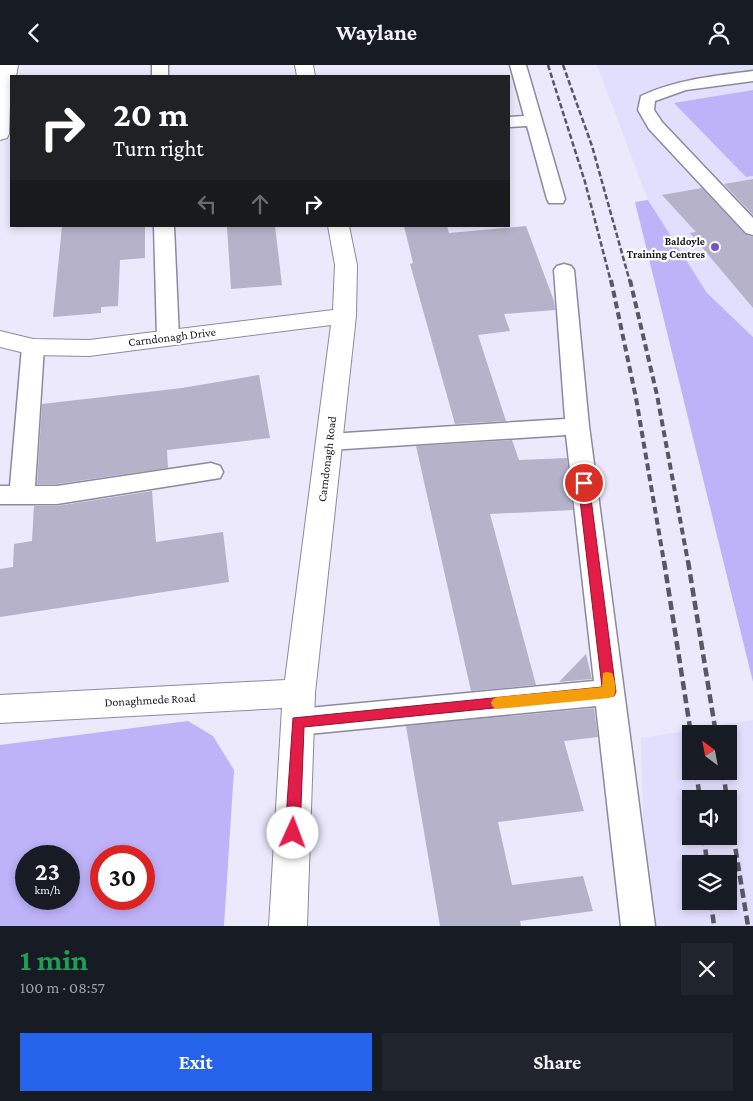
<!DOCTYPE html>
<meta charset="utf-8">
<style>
:root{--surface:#171b24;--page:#20242c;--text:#f1f3f6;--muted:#9ea1a6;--accent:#2563eb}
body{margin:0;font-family:"Crimson Pro",serif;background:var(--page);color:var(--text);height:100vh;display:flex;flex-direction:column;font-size:19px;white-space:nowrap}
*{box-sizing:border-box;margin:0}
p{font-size:16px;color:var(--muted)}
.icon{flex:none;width:28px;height:28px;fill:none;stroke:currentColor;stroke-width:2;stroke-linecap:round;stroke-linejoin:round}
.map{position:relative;height:861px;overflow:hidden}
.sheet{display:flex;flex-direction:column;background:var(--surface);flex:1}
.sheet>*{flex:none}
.banner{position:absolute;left:10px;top:10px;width:500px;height:152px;border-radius:0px;box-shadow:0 2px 8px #0003;background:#202124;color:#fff;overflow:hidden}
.needle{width:32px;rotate:328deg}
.tools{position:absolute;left:682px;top:660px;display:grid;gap:10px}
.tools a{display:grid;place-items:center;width:55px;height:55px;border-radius:0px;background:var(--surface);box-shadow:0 2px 8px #0003;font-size:25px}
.speed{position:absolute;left:15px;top:780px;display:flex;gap:10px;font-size:25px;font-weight:700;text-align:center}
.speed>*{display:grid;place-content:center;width:65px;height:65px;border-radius:50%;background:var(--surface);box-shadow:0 2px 8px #0003;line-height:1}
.speed small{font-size:12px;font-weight:400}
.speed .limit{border:8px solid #d22;background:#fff;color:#111}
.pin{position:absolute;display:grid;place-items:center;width:42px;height:42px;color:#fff;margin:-21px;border:2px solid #fff;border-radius:50%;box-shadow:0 1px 5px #0007}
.me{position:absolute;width:55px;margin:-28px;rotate:2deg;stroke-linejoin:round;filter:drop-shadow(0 0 4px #0008)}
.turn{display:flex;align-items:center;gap:18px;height:105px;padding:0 20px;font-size:22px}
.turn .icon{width:65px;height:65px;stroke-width:2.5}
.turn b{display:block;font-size:35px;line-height:42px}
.lanes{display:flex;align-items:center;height:48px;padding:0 20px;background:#0003;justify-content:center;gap:25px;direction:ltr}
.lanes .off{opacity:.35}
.round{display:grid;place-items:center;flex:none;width:52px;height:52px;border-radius:0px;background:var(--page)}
.head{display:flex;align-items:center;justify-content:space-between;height:85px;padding:0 20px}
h1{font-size:30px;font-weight:700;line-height:38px;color:#1e9e55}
.button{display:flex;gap:10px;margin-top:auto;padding:10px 20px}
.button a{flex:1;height:58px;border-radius:0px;background:var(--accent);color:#fff;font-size:20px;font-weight:700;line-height:58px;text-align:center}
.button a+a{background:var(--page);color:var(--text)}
header{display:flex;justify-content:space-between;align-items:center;height:65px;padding:0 20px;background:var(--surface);font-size:22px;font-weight:700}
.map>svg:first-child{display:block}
.built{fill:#e2defd;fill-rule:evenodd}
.green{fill:#beb2f9;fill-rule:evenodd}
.building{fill:#b5b2c9}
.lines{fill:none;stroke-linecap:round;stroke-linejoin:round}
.service-casing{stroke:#8d899f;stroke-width:3}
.minor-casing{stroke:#8d899f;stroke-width:2}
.service{fill:#fff;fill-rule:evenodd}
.minor{fill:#fff;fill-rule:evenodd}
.rail-far2{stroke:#595763;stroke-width:2.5;stroke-dasharray:5.5 2.5;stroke-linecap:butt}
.rail-far1{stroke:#595763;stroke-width:4;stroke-dasharray:7 4;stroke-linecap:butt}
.rail{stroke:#595763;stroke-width:4.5;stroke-dasharray:9 4.5;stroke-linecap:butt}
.route{fill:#e11d48;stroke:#92132f}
.slow{fill:#f59e0b}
.poi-dot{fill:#7452cc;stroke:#fff;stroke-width:2}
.labels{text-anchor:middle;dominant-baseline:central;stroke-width:4.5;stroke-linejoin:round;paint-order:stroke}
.far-poi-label{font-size:11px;font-weight:bold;fill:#191821;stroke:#fff;text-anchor:end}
.street-label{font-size:12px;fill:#191821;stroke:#fff}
</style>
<header><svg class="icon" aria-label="back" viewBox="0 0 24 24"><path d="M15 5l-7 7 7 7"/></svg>Waylane<svg class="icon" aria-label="person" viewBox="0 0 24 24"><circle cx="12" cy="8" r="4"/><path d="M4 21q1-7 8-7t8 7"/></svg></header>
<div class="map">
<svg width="753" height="861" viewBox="0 0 753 861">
<rect width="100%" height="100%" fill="#ece9fd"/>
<g class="built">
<polygon points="597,0 753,0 753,272 707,228 648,135"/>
<path d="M753,655V861H646L641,673ZM691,669H729V706H691ZM691,734H729V771H691ZM691,799H729V836H691Z"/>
</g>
<g class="green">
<polygon points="753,25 753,111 746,112 674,38"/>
<polygon points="648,135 707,228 753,272 753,617 635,137"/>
<path d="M188,656L213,671L234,705L224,861H0V680ZM26,791H69V834H26ZM101,791H144V834H101Z"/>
</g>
<g class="building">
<polygon points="753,114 753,150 724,119"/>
<polygon points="702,123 745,169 753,172 753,243 690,168 696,167 662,130"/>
<polygon points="62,161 145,161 145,193 120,195 118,241 101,242 101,248 53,252"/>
<polygon points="227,161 275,161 282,220 231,224"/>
<polygon points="404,161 447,161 449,168 526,161 554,236 555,245 504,249 510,266 478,270 506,356 455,359 410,199 413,198"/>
<polygon points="259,310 270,373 167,385 168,403 57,419 37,419 42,339 182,323"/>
<polygon points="512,375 519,395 567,393 573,445 490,449 536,620 471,626 416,381"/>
<polygon points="152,426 156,477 223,467 229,517 0,552 0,504 13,502 14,479 32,476 34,441 57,441"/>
<polygon points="586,589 592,614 559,617"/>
<polygon points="594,643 598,672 564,676 584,746 498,757 512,820 583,811 593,846 520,856 521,861 440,861 406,661"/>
</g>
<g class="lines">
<defs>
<g id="service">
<rect x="152" y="0" width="16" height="11"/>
<polygon points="510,0 526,0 565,134 563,138 549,138 547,134 527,61 509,62 509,52 524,51"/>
<path d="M753,6V16L686,25L655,36L654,45L662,57L753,153V170L746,168L649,64L638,45L641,31C677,14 715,11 753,6Z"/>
<polygon points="154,161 174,161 179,273 176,278 168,280 160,278 157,273"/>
<polygon points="564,199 571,201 574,205 589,361 655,861 621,861 596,641 298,670 287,666 283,657 287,648 298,644 594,616 566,370 329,385 321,383 317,377 321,371 329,369 565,354 554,205 557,201"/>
<polygon points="33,275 41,277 44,282 35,421 57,421 211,398 220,401 223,407 220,413 57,439 0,439 0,421 10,421 22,282 25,277"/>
</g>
<g id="minor">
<polygon points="0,0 18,0 16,11 11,11 9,69 7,73 0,75"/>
<polygon points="295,0 313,0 315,11 297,11"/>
<polygon points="328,161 349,161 357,200 356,251 315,628 307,861 269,861 282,643 0,658 0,630 285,615 331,260 89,291 33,290 0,282 0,266 33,274 89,275 333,245 335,200"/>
</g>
</defs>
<use href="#service" class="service-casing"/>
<use href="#minor" class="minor-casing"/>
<use href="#service" class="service"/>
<use href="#minor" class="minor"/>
<g class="rail-far2">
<polyline points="548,0 585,117 611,217"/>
<polyline points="563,0 592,81 630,217"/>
</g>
<g class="rail-far1">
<polyline points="611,215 636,333 664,497"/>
<polyline points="630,215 657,330 688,497"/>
</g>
<g class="rail">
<polyline points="664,496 691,669"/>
<polyline points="688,496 716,669"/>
<polyline points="696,706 700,734"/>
<polyline points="723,706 727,734"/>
<polyline points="729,744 748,861"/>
<polyline points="704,771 707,799"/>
<polyline points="711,836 714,861"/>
</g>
</g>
<polygon class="route" points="584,414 589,418 616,627 614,631 304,662 300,768 298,773 293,775 287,773 285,768 293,653 602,622 578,418"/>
<path class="slow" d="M607,607L612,608C615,615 617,625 614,631L609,633L497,644L493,642L491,638L493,634L497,632L602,622L603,608Z"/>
<circle class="poi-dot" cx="715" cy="182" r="5"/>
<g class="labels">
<g class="far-poi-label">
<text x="705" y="176">Baldoyle<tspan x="705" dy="13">Training Centres</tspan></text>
</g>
<g class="street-label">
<text transform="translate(172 272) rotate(-7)">Carndonagh Drive</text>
<text transform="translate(327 394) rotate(-83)">Carndonagh Road</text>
<text transform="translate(150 635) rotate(-3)">Donaghmede Road</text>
</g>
</g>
</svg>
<div class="tools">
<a><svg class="needle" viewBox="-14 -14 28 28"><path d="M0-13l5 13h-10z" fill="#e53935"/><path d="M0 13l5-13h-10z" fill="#9ea1a6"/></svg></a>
<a><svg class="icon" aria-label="sound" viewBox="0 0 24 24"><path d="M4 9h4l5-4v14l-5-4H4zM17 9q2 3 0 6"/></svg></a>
<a><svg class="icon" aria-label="layers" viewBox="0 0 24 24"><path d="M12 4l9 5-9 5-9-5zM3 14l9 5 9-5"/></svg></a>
</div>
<div class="speed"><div>23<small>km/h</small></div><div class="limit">30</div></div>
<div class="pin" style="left:584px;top:418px;background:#d93025"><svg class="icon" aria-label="arrive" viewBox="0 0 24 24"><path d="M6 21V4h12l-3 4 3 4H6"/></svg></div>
<svg class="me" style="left:293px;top:768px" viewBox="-20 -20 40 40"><circle r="19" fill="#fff"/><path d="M0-13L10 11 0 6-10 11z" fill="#e11d48"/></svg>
<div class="banner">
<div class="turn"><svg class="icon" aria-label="right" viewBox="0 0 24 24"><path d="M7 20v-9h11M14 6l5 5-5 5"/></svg><div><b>20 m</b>Turn right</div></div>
<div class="lanes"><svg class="icon off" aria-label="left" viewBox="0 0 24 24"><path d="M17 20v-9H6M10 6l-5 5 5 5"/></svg><svg class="icon off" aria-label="ahead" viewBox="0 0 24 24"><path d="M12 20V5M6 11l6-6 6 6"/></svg><svg class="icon" aria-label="right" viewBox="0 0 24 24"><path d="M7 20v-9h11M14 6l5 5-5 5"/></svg></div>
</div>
</div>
<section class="sheet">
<div class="head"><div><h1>1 min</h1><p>100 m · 08:57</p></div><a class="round"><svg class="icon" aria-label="close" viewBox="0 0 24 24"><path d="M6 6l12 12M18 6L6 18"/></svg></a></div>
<div class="button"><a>Exit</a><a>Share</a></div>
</section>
